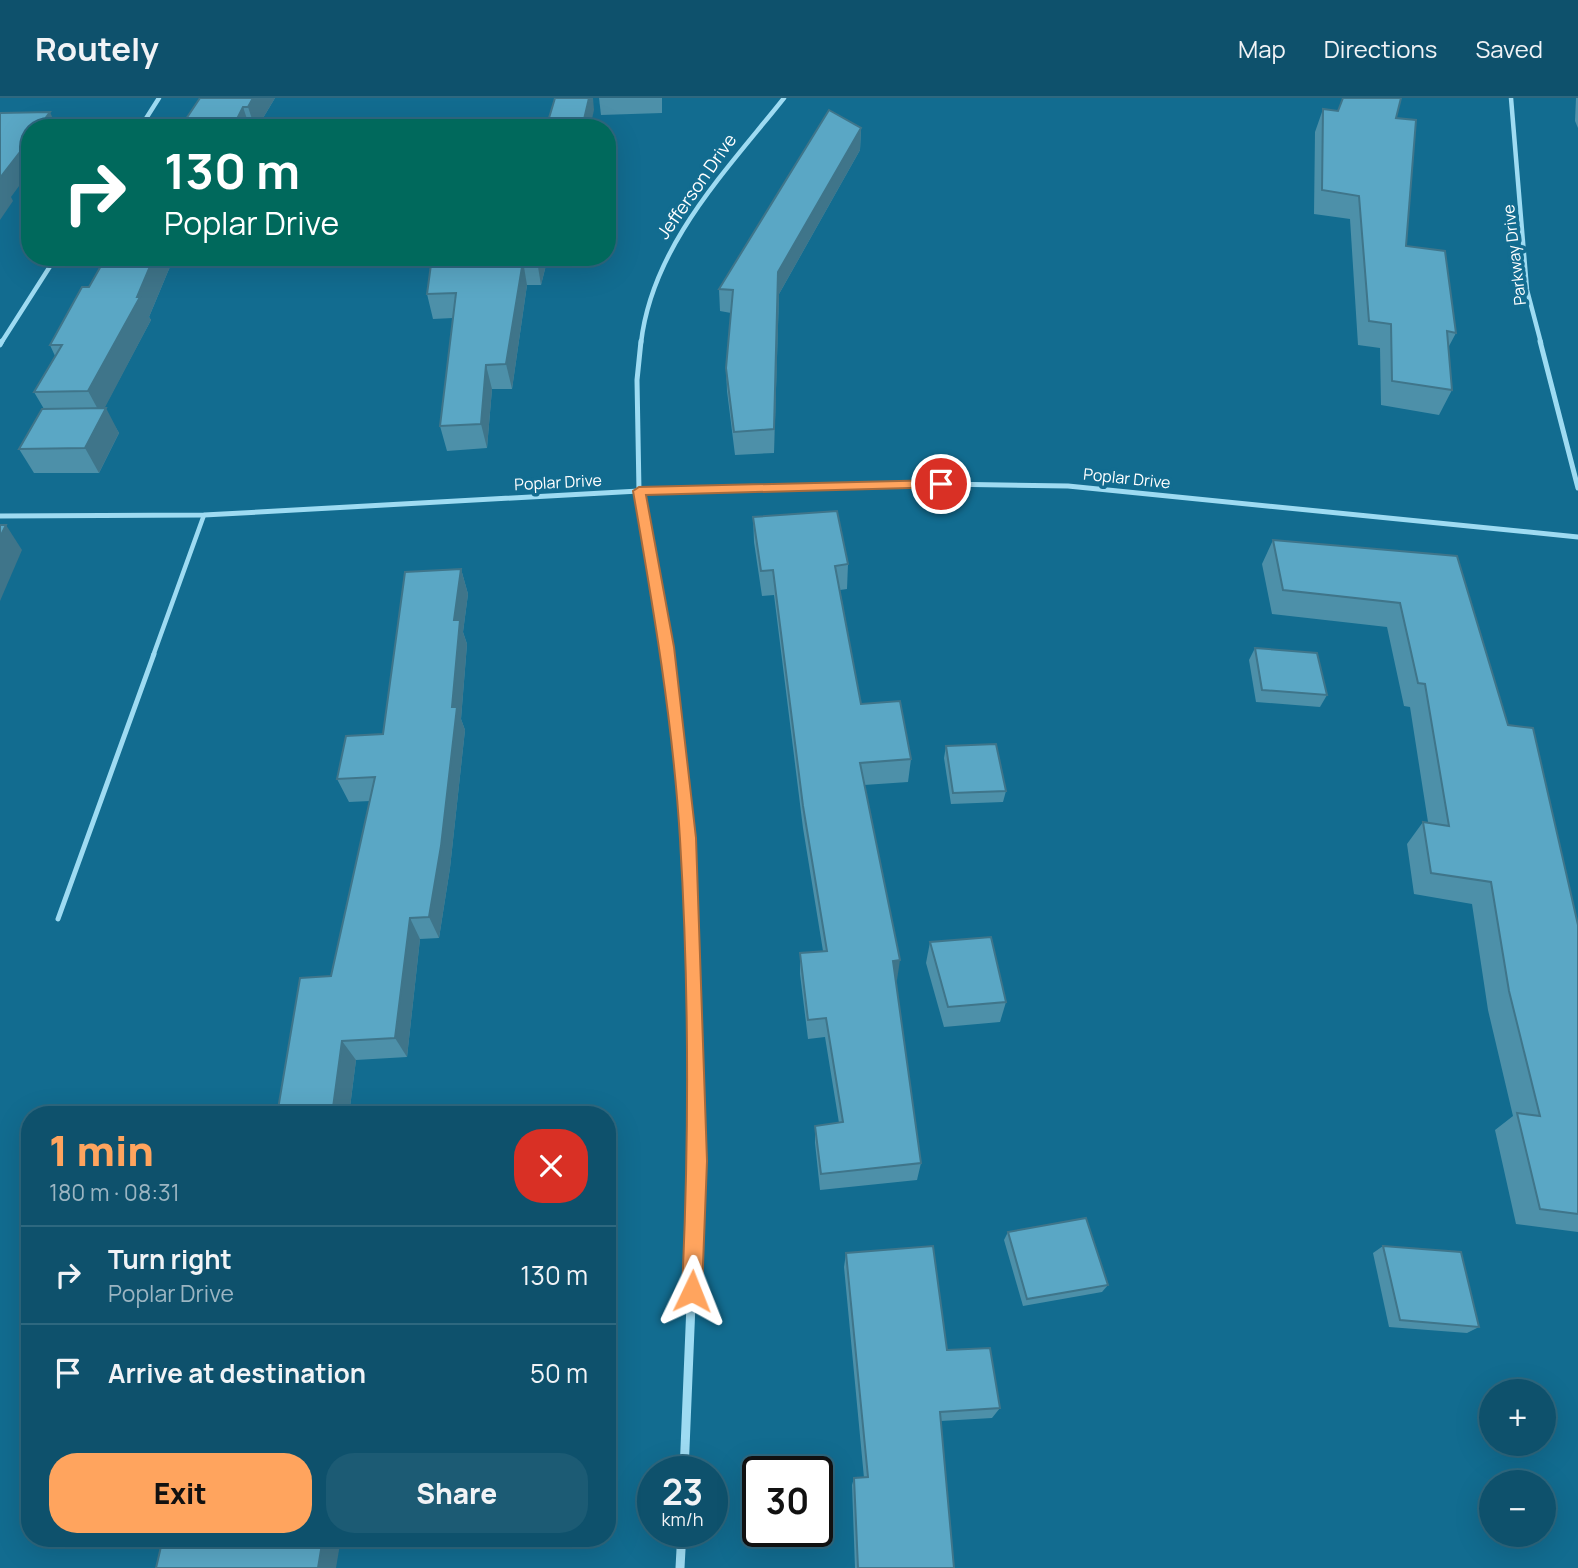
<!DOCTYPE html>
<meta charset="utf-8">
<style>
:root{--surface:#0e516c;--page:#1c5b74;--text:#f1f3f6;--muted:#9bb5c2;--line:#2e687f;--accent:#ffa45e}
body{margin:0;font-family:Manrope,sans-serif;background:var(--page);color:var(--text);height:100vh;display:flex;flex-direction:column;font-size:26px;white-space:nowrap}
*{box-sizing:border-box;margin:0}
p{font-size:23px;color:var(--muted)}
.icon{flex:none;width:38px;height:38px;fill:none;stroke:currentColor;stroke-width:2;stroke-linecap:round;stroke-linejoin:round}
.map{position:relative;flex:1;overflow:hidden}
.panel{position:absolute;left:21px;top:1008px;width:595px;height:441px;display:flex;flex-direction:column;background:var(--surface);border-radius:28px;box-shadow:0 7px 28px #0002,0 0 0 2px var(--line)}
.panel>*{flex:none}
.top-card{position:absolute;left:21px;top:21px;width:595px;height:147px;border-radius:28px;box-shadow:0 7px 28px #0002,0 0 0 2px var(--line);background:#00695c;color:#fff;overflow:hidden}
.buttons{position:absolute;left:1479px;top:1281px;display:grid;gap:14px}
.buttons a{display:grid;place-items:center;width:77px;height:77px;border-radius:50%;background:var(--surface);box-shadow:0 7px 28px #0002,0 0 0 2px var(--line);font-size:35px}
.speed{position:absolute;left:637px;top:1358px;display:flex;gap:14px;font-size:35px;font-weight:700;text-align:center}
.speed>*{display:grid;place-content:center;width:91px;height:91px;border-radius:50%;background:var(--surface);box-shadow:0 7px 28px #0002,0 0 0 2px var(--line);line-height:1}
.speed small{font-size:18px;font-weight:400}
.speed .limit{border:4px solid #111;border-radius:10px;background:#fff;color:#111}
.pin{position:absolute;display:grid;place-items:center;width:60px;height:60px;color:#fff;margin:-30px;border:4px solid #fff;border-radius:50%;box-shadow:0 2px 7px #0007}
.me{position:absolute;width:77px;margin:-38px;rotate:2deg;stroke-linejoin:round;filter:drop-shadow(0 0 5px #0008)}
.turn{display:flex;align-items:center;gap:24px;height:147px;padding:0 28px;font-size:32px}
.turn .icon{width:91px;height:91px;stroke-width:2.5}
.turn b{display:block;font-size:49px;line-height:60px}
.round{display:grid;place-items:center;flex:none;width:74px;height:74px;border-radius:28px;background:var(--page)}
.summary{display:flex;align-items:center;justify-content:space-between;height:119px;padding:0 28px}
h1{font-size:42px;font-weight:800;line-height:52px;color:var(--accent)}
.button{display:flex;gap:14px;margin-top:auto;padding:14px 28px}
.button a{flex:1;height:80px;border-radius:28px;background:var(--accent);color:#111;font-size:28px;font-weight:800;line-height:80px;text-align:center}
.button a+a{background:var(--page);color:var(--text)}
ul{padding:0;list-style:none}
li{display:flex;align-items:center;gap:21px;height:98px;padding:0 28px;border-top:2px solid var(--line)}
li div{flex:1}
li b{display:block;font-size:26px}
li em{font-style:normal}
header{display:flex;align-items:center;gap:42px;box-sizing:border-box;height:98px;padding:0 35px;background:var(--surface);border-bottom:2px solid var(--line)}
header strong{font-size:33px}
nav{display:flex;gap:38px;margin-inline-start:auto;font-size:24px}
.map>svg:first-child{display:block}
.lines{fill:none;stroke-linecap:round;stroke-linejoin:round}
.service-far1{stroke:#9edbf2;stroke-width:4.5}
.service{stroke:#9edbf2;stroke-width:5}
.minor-far3{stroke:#9edbf2;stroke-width:4.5}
.minor-far2{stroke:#9edbf2;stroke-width:5}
.minor-far1{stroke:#9edbf2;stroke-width:7}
.minor{stroke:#9edbf2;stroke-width:9}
.wall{fill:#4d90a9}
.shaded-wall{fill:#3f758a}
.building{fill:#5aa7c5;stroke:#3f758a;stroke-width:2}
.route{fill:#ffa45e;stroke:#a66b3d;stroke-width:2}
.labels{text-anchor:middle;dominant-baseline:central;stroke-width:7;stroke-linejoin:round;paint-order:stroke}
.far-street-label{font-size:16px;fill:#fff;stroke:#126c90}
.street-label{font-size:18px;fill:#fff;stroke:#126c90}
</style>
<header>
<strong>Routely</strong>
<nav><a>Map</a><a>Directions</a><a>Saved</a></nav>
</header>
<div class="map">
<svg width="1578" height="1470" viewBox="0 0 1578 1470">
<rect width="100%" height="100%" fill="#126c90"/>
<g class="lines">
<polyline class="service-far1" points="153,558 204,417"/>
<polyline class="service" points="58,821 154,556"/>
<g class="minor-far3">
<polyline points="1511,0 1527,192 1541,245"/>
<polyline points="140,30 159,0"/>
<polyline points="1,245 56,159"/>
<path d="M641,245C652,148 726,73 784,0"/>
</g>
<g class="minor-far2">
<polyline points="641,243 637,282 639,393 668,558"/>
<polyline points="1540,243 1578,390"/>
<polyline points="0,247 2,243"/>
<polyline points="0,418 204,417 639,393 941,386 1068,388 1578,439"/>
</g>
<polyline class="minor-far1" points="668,556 688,740 694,958"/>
<g class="minor">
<polyline points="684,1374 697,1063 694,956"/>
<polyline points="680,1470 682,1433"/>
</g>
</g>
<g class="wall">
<polygon points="200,0 275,0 257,30 180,30"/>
<polygon points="599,0 662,0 662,15 601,17"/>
<polygon points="1576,0 1578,0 1578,30 1575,23"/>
<polygon points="1323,11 1396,20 1406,148 1456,235 1448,250 1452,292 1439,317 1381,307 1380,250 1358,247 1350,121 1314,116 1315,34"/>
<polygon points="861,30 860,52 779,196 774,355 735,357 727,293 726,270 731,215 720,213 719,191"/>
<polygon points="106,159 174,159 149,219 151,222 104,310 119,335 99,375 34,375 19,351 44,311 34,294 55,258 50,247 89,189"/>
<polygon points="432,159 548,159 541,187 527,187 512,291 492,291 487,350 447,353 440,328 453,220 433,221 427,196"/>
<polygon points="753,419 848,466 847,491 840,492 861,606 911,661 908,684 864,687 897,882 895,883 921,1065 917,1082 820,1092 815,1045 815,1028 839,1025 825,939 808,941 800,876 800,855 823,853 803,730 774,497 762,498 754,444"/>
<polygon points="1273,442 1457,458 1508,627 1578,827 1578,1134 1516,1126 1495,1032 1513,1018 1488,912 1472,806 1414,796 1407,746 1423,724 1428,724 1410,609 1404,608 1387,529 1272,516 1262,466"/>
<polygon points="461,471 468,496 463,534 467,546 461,621 465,632 450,770 439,840 420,841 407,959 356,962 349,1017 331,878 370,703 349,704 337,681 383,636"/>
<polygon points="1255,550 1327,597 1320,609 1256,604 1249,562"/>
<polygon points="946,648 1006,693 1003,704 951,706 944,660"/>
<polygon points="930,844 1006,904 1000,924 944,929 926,865"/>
<polygon points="1008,1134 1108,1187 1102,1194 1023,1208 1004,1142"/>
<polygon points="1383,1148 1479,1229 1467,1235 1389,1229 1373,1155"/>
<polygon points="846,1155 947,1252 1000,1310 992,1320 941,1323 954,1470 855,1470 852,1387 854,1380 864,1380 844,1169"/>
</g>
<g class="shaded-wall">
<polygon points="253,0 275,0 257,30 255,30 248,9"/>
<polygon points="589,0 593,0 594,12 590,30 582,30"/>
<polygon points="243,9 250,30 233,30 233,29"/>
<polygon points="50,14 57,30 38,30"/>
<polygon points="861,30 860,52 779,196 774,355 778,174"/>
<polygon points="30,41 30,73 11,99 13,103 0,122 0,80"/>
<polygon points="154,159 174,159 149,219 151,222 101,317 88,293 137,199"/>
<polygon points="538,159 548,159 541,187 537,163"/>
<polygon points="523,163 527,187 512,291 506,266"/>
<polygon points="486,267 492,291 487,350 481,326"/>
<polygon points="106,310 119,335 99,375 85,350"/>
<polygon points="6,427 22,452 0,503 0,439"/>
<polygon points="461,471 468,496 463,534 467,546 461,621 465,632 450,770 439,840 429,819 452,609 454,522"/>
<polygon points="410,820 420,841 407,959 395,940"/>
<polygon points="900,862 897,882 890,884 893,863"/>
<polygon points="342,943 356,962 349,1017 332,1017"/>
<polygon points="323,1440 341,1440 336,1470 318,1470"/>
</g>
<g class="building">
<polygon points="200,0 253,0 248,9 243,9 233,29 180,30"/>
<polygon points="555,0 589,0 582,30 546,30"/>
<polygon points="1343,0 1401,0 1396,20 1416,22 1406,148 1445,153 1456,235 1447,233 1452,292 1392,283 1391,226 1369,223 1359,98 1322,92 1323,11 1338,13"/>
<polygon points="829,12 861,30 778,174 774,331 734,334 726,270 733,192 719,191"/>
<polygon points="50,14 38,30 30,30 30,41 0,80 0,15"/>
<polygon points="106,159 154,159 137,199 140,199 88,293 34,294 62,247 50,247 82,189 89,189"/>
<polygon points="432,159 538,159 537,163 523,163 506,266 486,267 481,326 440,328 456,195 427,196"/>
<polygon points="106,310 85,350 19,351 42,311"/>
<polygon points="837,413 848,466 835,468 861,606 900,603 911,661 860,665 900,862 893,863 921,1065 821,1076 815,1028 843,1024 826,920 808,922 800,855 827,853 803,708 773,472 761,473 753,419"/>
<polygon points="0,427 6,427 0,439"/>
<polygon points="1273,442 1457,458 1508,627 1533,630 1578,827 1578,1116 1540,1111 1517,1015 1540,1018 1509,893 1491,784 1431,775 1423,724 1449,728 1425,586 1418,585 1400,505 1283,492"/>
<polygon points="461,471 454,522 460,522 452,609 457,609 441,748 429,819 410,820 395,940 342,943 332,1017 277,1017 300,880 331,878 375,679 337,681 346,638 383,636 405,474"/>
<polygon points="1255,550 1317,555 1327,597 1262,592"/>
<polygon points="996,646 1006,693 953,695 946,648"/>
<polygon points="991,839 1006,904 948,909 930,844"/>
<polygon points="1086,1120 1108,1187 1027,1201 1008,1134"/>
<polygon points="933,1148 947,1252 990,1250 1000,1310 940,1314 954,1470 858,1470 854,1380 868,1379 846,1155"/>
<polygon points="1383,1148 1461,1154 1479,1229 1400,1222"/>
<polygon points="163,1440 323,1440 318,1470 156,1470"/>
</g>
<path class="route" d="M941,382L947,386L946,389L646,397L674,549L696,740L707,1063L702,1193L699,1200L692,1203L685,1200L682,1193C689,1044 689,889 680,741C673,624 653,508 633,393L639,389Z"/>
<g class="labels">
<g class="far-street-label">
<text transform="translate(1514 157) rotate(-97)">Parkway Drive</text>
<text transform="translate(1127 380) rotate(6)">Poplar Drive</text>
<text transform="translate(558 384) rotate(-3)">Poplar Drive</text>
</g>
<g class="street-label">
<text transform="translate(696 88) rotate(-55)">Jefferson Drive</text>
</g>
</g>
</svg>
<div class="buttons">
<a>+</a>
<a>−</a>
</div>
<div class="speed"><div>23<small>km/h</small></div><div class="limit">30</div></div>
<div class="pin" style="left:941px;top:386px;background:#d93025"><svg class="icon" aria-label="arrive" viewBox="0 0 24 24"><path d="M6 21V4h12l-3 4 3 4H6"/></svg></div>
<svg class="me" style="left:692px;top:1193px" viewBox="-20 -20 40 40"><path d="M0-17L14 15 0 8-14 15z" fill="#ffa45e" stroke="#fff" stroke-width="4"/></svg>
<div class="top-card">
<div class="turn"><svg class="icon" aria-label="right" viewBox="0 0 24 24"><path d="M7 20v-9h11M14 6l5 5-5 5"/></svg><div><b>130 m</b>Poplar Drive</div></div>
</div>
<section class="panel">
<div class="summary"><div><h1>1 min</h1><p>180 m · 08:31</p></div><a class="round" style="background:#d93025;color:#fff"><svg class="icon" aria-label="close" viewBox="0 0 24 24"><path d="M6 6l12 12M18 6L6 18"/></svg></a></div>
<ul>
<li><svg class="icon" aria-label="right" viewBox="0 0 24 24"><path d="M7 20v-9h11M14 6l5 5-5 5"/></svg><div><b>Turn right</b><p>Poplar Drive</p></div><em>130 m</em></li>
<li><svg class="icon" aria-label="arrive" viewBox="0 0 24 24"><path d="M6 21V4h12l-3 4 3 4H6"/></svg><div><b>Arrive at destination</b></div><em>50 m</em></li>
</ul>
<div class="button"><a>Exit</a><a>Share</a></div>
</section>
</div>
